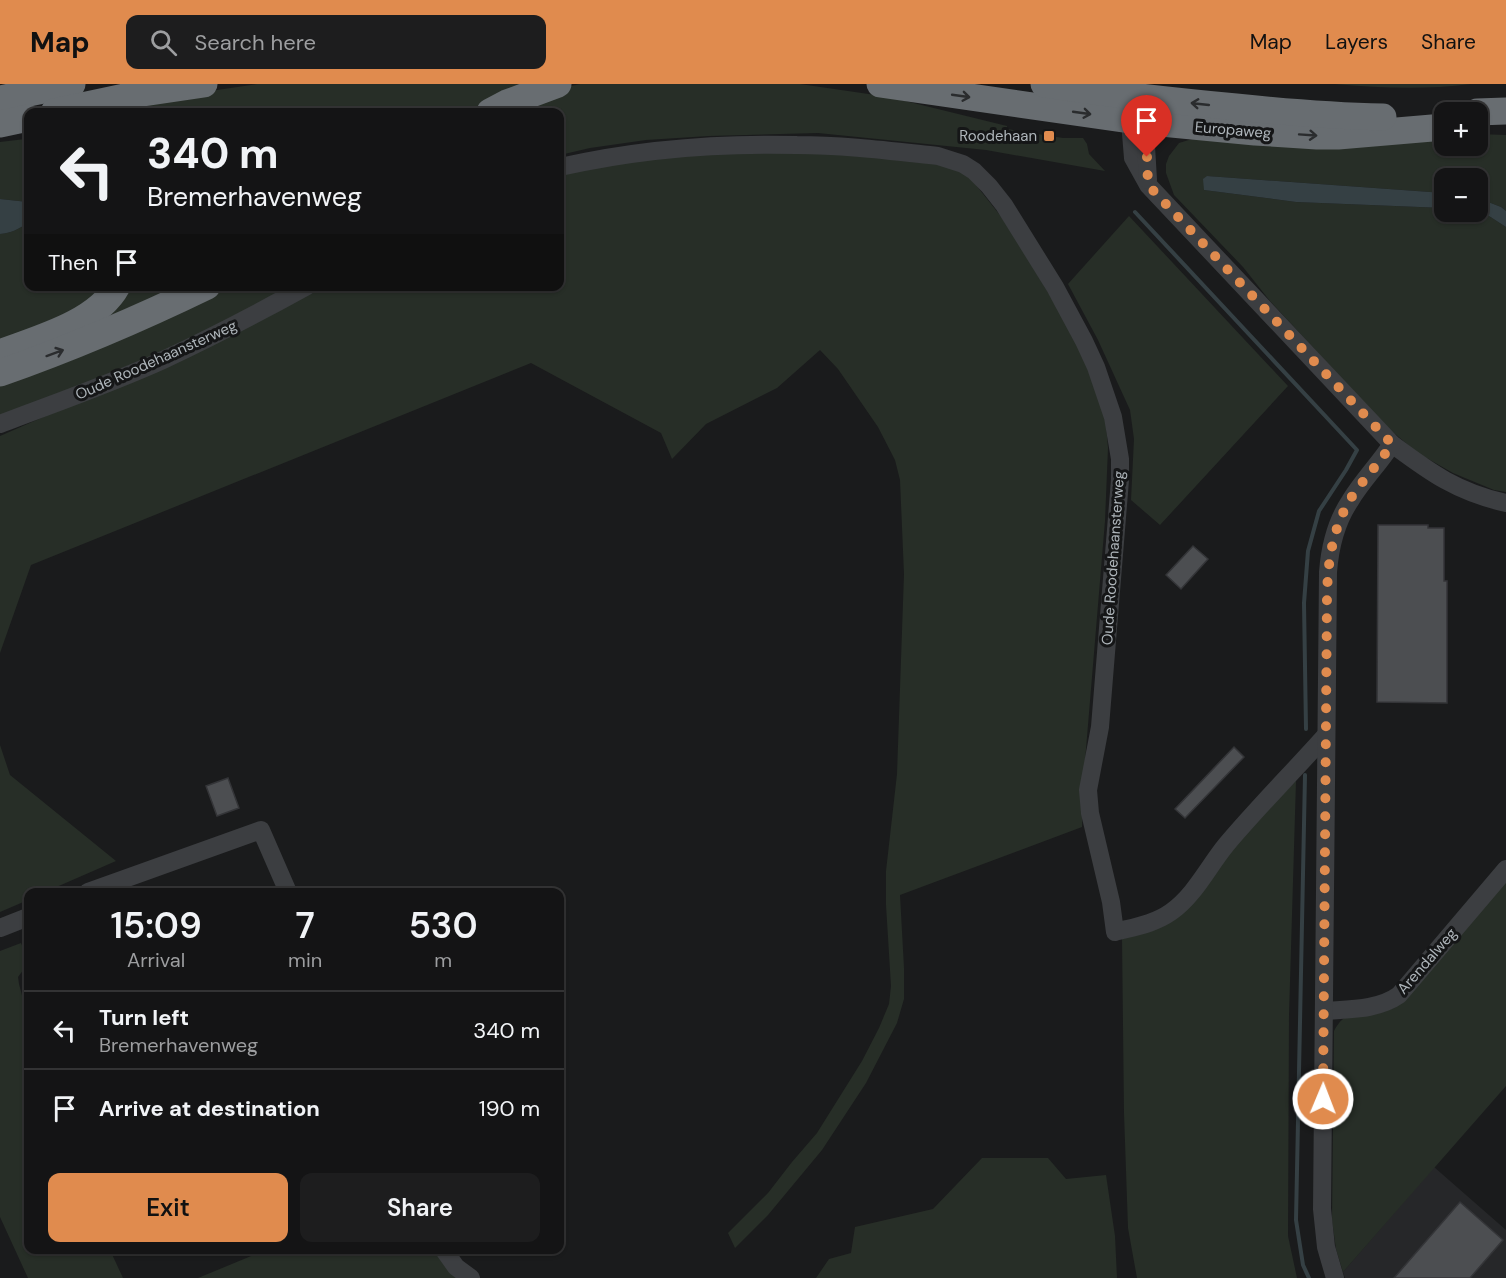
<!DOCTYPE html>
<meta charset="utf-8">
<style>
:root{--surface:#141415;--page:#1d1d1e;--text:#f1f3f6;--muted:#9d9ea0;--line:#333334;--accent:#e08b4e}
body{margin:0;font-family:"DM Sans",sans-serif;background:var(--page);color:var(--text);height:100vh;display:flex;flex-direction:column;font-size:22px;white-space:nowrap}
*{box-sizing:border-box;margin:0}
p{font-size:20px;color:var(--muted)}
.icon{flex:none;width:33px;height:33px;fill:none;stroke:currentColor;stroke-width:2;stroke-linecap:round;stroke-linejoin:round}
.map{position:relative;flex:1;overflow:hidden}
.details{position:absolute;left:24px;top:804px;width:540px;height:366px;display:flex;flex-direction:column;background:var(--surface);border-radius:12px;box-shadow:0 2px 4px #0004,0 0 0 2px var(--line)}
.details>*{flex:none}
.hud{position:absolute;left:24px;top:24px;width:540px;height:183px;border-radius:12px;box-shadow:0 2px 4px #0004,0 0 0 2px var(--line);background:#141415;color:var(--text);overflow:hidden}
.controls{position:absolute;left:1434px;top:18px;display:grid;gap:12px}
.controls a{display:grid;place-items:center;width:54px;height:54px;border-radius:12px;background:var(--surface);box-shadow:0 2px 4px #0004,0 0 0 2px var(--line);font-size:30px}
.pin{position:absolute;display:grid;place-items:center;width:51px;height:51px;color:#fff;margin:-62px -26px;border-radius:50% 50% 50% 0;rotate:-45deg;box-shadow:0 0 6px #0007}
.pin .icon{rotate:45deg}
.me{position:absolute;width:66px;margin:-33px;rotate:1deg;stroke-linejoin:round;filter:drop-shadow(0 0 4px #0008)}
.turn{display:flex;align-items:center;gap:21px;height:126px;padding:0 24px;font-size:27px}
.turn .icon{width:78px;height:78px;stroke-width:2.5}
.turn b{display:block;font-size:42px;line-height:51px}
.then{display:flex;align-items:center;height:57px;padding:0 24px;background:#0003;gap:12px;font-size:22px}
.eta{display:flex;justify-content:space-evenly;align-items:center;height:102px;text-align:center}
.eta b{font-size:36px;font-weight:600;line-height:42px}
.action{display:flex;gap:12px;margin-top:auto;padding:12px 24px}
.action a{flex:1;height:69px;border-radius:12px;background:var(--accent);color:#111;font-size:24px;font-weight:600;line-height:69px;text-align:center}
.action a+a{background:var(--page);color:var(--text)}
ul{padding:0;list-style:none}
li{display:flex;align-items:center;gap:18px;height:78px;padding:0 24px;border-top:2px solid var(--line)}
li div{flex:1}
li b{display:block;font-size:22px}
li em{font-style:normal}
header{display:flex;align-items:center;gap:36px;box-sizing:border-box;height:84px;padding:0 30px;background:var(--accent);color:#111}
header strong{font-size:28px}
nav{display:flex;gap:33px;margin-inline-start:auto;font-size:21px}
.search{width:420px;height:54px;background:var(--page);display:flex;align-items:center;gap:15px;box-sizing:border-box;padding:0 21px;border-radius:12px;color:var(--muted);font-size:22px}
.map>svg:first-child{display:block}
.built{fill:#262729}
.green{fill:#272e27}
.water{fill:#354044}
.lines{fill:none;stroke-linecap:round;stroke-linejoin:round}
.stream{stroke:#354044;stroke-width:4}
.building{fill:#4c4e51;stroke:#343538;stroke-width:1.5}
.minor{stroke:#3c3e41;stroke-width:18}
.highway{stroke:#686d71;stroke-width:27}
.oneway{stroke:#2a2c2e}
.route{stroke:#e08b4e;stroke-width:10;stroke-dasharray:0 18}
.poi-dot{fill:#e08b4e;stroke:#151617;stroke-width:2}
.labels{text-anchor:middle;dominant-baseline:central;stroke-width:6;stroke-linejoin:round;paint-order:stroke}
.street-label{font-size:15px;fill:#aeb5ba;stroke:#151617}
.poi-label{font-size:15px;fill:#aeb5ba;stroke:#151617;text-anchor:end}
</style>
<header>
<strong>Map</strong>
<div class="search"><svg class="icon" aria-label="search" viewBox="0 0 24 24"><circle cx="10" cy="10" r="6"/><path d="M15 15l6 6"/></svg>Search here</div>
<nav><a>Map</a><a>Layers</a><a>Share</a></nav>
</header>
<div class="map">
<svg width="1506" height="1194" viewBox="0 0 1506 1194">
<rect width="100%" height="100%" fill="#1a1b1c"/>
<polygon class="built" points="1434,1083 1506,1146 1506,1194 1345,1194 1343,1188"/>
<g class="green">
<polygon points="257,0 544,0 480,28 106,28 190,10"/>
<polygon points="580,0 800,0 889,13 1007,42 1007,45 1063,54 1083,54 1087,60 1089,70 1105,87 986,66 818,49 709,52 646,56 590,64 560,71 560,28 501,28 571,2"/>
<path d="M1334,0H1471C1425,6 1380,4 1334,0Z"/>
<polygon points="1478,50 1506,51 1506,127 1501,123 1478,114 1478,94 1444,94 1444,109 1207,92 1204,106 1296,118 1444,124 1444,128 1466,128 1489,132 1506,143 1506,408 1494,406 1453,389 1416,368 1385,341 1270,217 1243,183 1174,111 1166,89 1166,80 1169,72 1179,59 1192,55 1444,53 1444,62 1478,62"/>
<polygon points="25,55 28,56 28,118 0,115 0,58"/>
<polygon points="718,66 865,70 954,83 968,91 1007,140 1076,255 1105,328 1108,364 1105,437 1084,689 1082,743 900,811 904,884 904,915 897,939 866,999 822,1066 768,1131 735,1164 728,1149 768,1109 792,1078 817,1049 862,977 879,944 889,920 891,902 886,821 886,787 897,690 904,490 900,396 895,376 878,343 838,285 820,266 777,304 706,340 672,375 661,349 531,279 31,481 0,569 0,352 194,267 324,203 560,202 560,92 597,82"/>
<polygon points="1129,132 1288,302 1160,441 1131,416 1134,355 1130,326 1098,256 1068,200"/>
<path d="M28,139V202L109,203L99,214L0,263V150C11,149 19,145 28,139Z"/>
<polygon points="125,203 195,203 0,275"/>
<polygon points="218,203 299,203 237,236 0,335 0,295"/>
<polygon points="0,661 10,691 116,777 45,808 28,808 28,816 0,828"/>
<polygon points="1296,697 1289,931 1288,1152 1297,1194 1137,1194 1128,1144 1124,1029 1122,854 1143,848"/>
<path d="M1506,795V1002L1343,1188L1336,1165L1332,1136L1334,947C1336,943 1339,938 1343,935C1351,929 1382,930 1396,923Z"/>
<path d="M21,859C30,879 32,875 18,893L19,900L28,934V1166H110L123,1194H28L0,1133V867Z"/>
<polygon points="982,1074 1048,1074 1066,1095 1106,1091 1115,1152 1117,1194 816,1194 829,1175 851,1169 855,1143 933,1125"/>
<polygon points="266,1166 434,1166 448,1185 459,1194 198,1194"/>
</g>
<g class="water">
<polygon points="1207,92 1444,109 1444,124 1296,118 1204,106 1203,95"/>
<polygon points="1478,114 1501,123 1506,127 1506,143 1489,132 1466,128 1478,128"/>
<path d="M0,115L28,118V139C19,145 11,149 0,150Z"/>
</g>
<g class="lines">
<g class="stream">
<polyline points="1135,128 1357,366 1346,386 1319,427 1308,467 1304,519 1306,645"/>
<polyline points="1305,691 1296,1136 1303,1181 1309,1194"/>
</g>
</g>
<g class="building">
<polygon points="1378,441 1428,441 1428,444 1444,444 1444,497 1447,497 1447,619 1377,618"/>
<polygon points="1193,462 1208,475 1181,505 1166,491"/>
<polygon points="1234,663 1244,673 1185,734 1175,725"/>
<polygon points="228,694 239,724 217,732 206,702"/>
<polygon points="1460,1118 1503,1156 1470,1194 1394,1194"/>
</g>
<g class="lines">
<g class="minor">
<path d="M1129,25L1133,74L1148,101L1392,360C1431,389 1457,408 1506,419"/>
<polyline points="1144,28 1148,96"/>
<path d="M560,83C635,66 719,59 797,61C844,61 891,67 938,72L963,80L974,87L989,102L1004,121L1055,203L1084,257L1096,283L1113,333L1120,375V396L1100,643L1088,706L1090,729L1111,818L1115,848C1134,843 1154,840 1171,828C1195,811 1208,783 1226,761C1258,723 1293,688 1326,651"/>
<path d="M0,340C55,319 110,300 163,276C212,253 260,228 307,202"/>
<polyline points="88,808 261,746 288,808"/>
<polyline points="0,844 28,833"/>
<path d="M1324,927C1349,925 1378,926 1399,911L1506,785"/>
<polyline points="444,1166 456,1183 471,1194"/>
<path d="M1335,1194L1326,1163L1322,1125L1328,488C1330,462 1336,438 1350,417C1362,397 1379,380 1392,360"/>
</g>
<g class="highway">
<polyline points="880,0 1130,36 1255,48 1317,52 1338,52 1444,43"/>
<path d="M1044,0C1108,10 1172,17 1236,23C1285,28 1334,32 1383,33"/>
<polyline points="0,15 72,0"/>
<polyline points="54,28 143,9 204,0"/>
<polyline points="490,28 507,19 558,0"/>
<polyline points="1477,28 1506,27"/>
<polyline points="0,40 28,34"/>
<path d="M0,269C37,255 97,239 117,202"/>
<path d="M0,289C71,264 139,235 207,202"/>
</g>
</g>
<defs><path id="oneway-shaft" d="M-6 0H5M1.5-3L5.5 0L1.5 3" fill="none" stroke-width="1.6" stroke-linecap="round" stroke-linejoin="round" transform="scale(1.5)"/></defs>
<g class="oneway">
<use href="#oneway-shaft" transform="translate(961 12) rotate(8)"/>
<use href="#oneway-shaft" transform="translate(1200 20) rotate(-174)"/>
<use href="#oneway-shaft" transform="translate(1082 29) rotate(8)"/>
<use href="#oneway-shaft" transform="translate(1308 51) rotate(4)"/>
<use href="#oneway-shaft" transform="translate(55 269) rotate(-20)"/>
</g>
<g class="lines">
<path class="route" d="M1147,73L1148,101L1392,360C1381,376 1369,390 1357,405C1334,437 1328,472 1327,511L1323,1015"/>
</g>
<rect class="poi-dot" x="1043" y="46" width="12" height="12" rx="3"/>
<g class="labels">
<g class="street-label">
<text transform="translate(1233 46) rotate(5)">Europaweg</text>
<text transform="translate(156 276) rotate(-24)">Oude Roodehaansterweg</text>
<text transform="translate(1113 474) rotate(-86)">Oude Roodehaansterweg</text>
<text transform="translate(1427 877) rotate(-49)">Arendalweg</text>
</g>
<g class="poi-label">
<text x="1037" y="52">Roodehaan</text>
</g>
</g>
</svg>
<div class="controls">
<a>+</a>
<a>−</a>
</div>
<div class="pin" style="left:1147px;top:73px;background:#d93025"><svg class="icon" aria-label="arrive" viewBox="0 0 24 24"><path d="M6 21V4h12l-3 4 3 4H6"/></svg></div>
<svg class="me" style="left:1323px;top:1015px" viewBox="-20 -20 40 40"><circle r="17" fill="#e08b4e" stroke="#fff" stroke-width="3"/><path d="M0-11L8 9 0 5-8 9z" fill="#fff"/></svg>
<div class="hud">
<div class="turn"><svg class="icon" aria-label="left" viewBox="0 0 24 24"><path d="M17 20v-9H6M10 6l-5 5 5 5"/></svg><div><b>340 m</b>Bremerhavenweg</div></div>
<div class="then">Then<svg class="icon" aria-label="arrive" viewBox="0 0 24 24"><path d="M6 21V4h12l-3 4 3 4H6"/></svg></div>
</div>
<section class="details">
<div class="eta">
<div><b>15:09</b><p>Arrival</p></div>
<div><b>7</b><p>min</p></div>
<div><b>530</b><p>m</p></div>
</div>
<ul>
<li><svg class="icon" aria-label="left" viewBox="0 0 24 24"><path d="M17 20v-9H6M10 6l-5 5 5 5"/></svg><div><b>Turn left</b><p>Bremerhavenweg</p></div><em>340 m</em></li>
<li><svg class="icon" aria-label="arrive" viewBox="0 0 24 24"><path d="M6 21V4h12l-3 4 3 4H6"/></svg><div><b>Arrive at destination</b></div><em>190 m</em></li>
</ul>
<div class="action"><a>Exit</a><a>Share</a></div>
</section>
</div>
